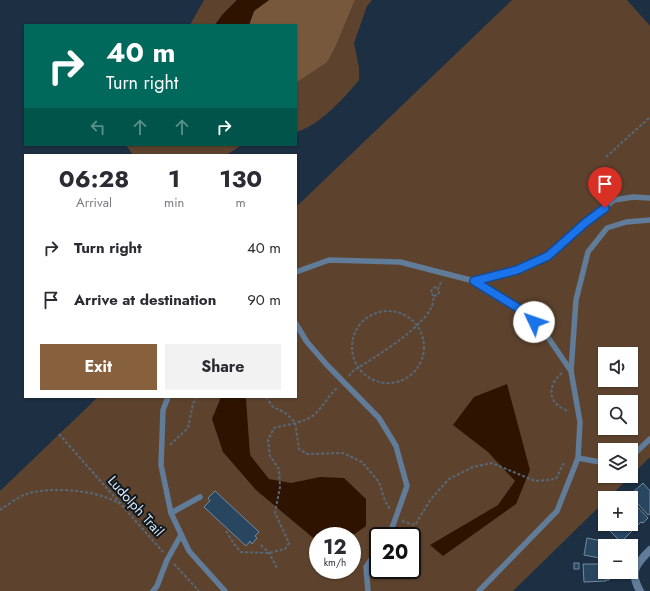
<!DOCTYPE html>
<meta charset="utf-8">
<style>
:root{--surface:#fff;--page:#f2f2f3;--text:#2b2b33;--muted:#7c7c81;--accent:#87603e}
body{margin:0;font-family:Jost,sans-serif;background:var(--page);color:var(--text);height:100vh;display:flex;flex-direction:column;font-size:15px;white-space:nowrap}
*{box-sizing:border-box;margin:0}
p{font-size:13px;color:var(--muted)}
.icon{flex:none;width:22px;height:22px;fill:none;stroke:currentColor;stroke-width:2;stroke-linecap:round;stroke-linejoin:round}
.map{position:relative;flex:1;overflow:hidden}
.panel{position:absolute;left:24px;top:154px;width:273px;height:244px;display:flex;flex-direction:column;background:var(--surface);border-radius:0px;box-shadow:0 1px 3px #0004}
.panel>*{flex:none}
.banner{position:absolute;left:24px;top:24px;width:273px;height:122px;border-radius:0px;box-shadow:0 1px 3px #0004;background:#00695c;color:#fff;overflow:hidden}
.buttons{position:absolute;left:598px;top:347px;display:grid;gap:8px}
.buttons a{display:grid;place-items:center;width:40px;height:40px;border-radius:0px;background:var(--surface);box-shadow:0 1px 3px #0004;font-size:20px}
.speed{position:absolute;left:309px;top:527px;display:flex;gap:8px;font-size:20px;font-weight:700;text-align:center}
.speed>*{display:grid;place-content:center;width:52px;height:52px;border-radius:50%;background:var(--surface);box-shadow:0 1px 3px #0004;line-height:1}
.speed small{font-size:10px;font-weight:400}
.speed .limit{border:2px solid #111;border-radius:6px;background:#fff;color:#111}
.pin{position:absolute;display:grid;place-items:center;width:34px;height:34px;color:#fff;margin:-41px -17px;border-radius:50% 50% 50% 0;rotate:-45deg;box-shadow:0 0 4px #0007}
.pin .icon{rotate:45deg}
.me{position:absolute;width:44px;margin:-22px;rotate:312deg;stroke-linejoin:round;filter:drop-shadow(0 0 3px #0008)}
.turn{display:flex;align-items:center;gap:14px;height:84px;padding:0 16px;font-size:18px}
.turn .icon{width:52px;height:52px;stroke-width:2.5}
.turn b{display:block;font-size:28px;line-height:34px}
.lanes{display:flex;align-items:center;height:38px;padding:0 16px;background:#0003;justify-content:center;gap:20px;direction:ltr}
.lanes .off{opacity:.35}
.eta{display:flex;justify-content:space-evenly;align-items:center;height:68px;text-align:center}
.eta b{font-size:24px;font-weight:700;line-height:28px}
.button{display:flex;gap:8px;margin-top:auto;padding:8px 16px}
.button a{flex:1;height:46px;border-radius:0px;background:var(--accent);color:#fff;font-size:16px;font-weight:700;line-height:46px;text-align:center}
.button a+a{background:var(--page);color:var(--text)}
ul{padding:0;list-style:none}
li{display:flex;align-items:center;gap:12px;height:52px;padding:0 16px}
li div{flex:1}
li b{display:block;font-size:15px}
li em{font-style:normal}
.map>svg:first-child{display:block}
.green{fill:#5d432e;fill-rule:evenodd}
.forest{fill:#77583c}
.water{fill:#2d1300}
.building{fill:#294661;stroke:#758ba0}
.lines{fill:none;stroke-linecap:round;stroke-linejoin:round}
.path{stroke:#576878;stroke-width:2;stroke-dasharray:3 2;stroke-linecap:butt}
.service{stroke:#617c98;stroke-width:5.5}
.minor{stroke:#617c98;stroke-width:8}
.route-casing{stroke:#114b97;stroke-width:10}
.route{stroke:#1a73e8;stroke-width:7}
.labels{text-anchor:middle;dominant-baseline:central;stroke-width:4;stroke-linejoin:round;paint-order:stroke}
.street-label{font-size:14px;fill:#dce8f4;stroke:#0f171f}
</style>
<div class="map">
<svg width="650" height="591" viewBox="0 0 650 591">
<rect width="100%" height="100%" fill="#1d2f42"/>
<g class="green">
<polygon points="204,0 237,0 223,14 215,25 190,25"/>
<path d="M355,0H372L367,6L354,43L359,68V80C344,98 319,126 296,132V83L327,61L335,48Z"/>
<path d="M512,0H627L650,26V457L631,476V450H605V476H631L608,498H605V501L513,591H0V491L98,397H296V207ZM605,354H631V380H605ZM605,402H631V428H605ZM318,536H352V570H318ZM378,536H412V570H378Z"/>
<polygon points="126,145 242,145 226,155 133,155"/>
</g>
<polygon class="forest" points="269,0 355,0 335,48 327,62 296,83 296,25 249,25 254,11"/>
<g class="water">
<polygon points="237,0 269,0 254,11 249,25 215,25 223,14"/>
<polygon points="507,384 530,470 516,504 443,556 430,545 498,505 515,481 488,452 453,425 474,397"/>
<polygon points="221,397 243,397 246,399 250,455 269,479 291,483 320,477 344,478 366,499 366,526 352,536 318,536 318,542 256,490 223,452 212,419"/>
</g>
<g class="building">
<polygon points="643,483 650,491 650,514 648,515 630,495"/>
<polygon points="215,491 259,532 255,536 257,538 252,544 250,541 246,546 204,507 210,501 208,498"/>
<polygon points="631,500 648,518 643,523 641,522 634,529 630,524 631,524"/>
<polygon points="605,522 605,524 629,524 634,529 621,542 603,524"/>
<polygon points="587,538 616,544 615,546 605,546 605,559 584,555"/>
<rect x="574" y="563" width="5" height="6"/>
<polygon points="583,564 605,564 605,572 607,572 607,574 608,574 609,580 606,580 606,581 584,582"/>
</g>
<g class="lines">
<g class="path">
<polyline points="606,157 649,118"/>
<polyline points="434,296 438,295 439,292 438,289"/>
<circle cx="388" cy="347" r="36"/>
<path d="M562,373C546,386 548,405 569,411"/>
<path d="M349,376L353,371C375,357 419,331 431,308C433,305 433,300 434,296L431,293L432,289L436,287L438,289L441,282"/>
<polyline points="266,397 273,407 284,412 295,422 299,449 307,454 343,453 362,462 379,482 385,501 390,509"/>
<polyline points="59,434 163,552"/>
<polyline points="170,445 188,428 193,404 197,397"/>
<path d="M0,510C8,505 17,497 27,494C51,486 98,490 120,504"/>
<polyline points="402,521 415,525 431,499 449,479 473,467 492,463 535,481 556,479 563,464 566,466"/>
<path d="M226,531L234,544L241,552L269,553L285,549L289,543L275,513L280,487L279,469L270,456L268,440L274,428C288,424 306,423 316,413C324,405 329,395 337,388"/>
<polyline points="261,545 269,553 277,568"/>
<polyline points="174,564 199,591"/>
</g>
<g class="service">
<polyline points="296,272 329,260 400,262 474,281 523,311 545,333 571,371 580,422 578,458 557,511 479,591"/>
<polyline points="474,281 517,270 548,256 585,223 614,200 633,197 650,198"/>
<polyline points="296,324 307,342 327,365 379,418 396,446 407,486 392,528 387,536"/>
<polyline points="571,371 576,300 588,252 607,228 626,222 650,220"/>
<polyline points="168,397 163,410 161,465 171,513 189,551 225,591"/>
<polyline points="631,457 650,439"/>
<polyline points="578,458 605,463"/>
<polyline points="171,513 200,497"/>
<polyline points="153,591 157,586 167,560 181,535"/>
<polyline points="368,591 366,567 378,549"/>
</g>
<path class="minor" d="M640,591C629,572 636,564 650,550"/>
</g>
<g class="lines">
<defs>
<polyline id="route" points="534,322 523,311 474,281 517,270 548,256 585,223 605,208"/>
</defs>
<use href="#route" class="route-casing"/>
<use href="#route" class="route"/>
</g>
<g class="labels">
<g class="street-label">
<text transform="translate(136 506) rotate(48)">Ludolph Trail</text>
</g>
</g>
</svg>
<div class="buttons">
<a><svg class="icon" aria-label="sound" viewBox="0 0 24 24"><path d="M4 9h4l5-4v14l-5-4H4zM17 9q2 3 0 6"/></svg></a>
<a><svg class="icon" aria-label="search" viewBox="0 0 24 24"><circle cx="10" cy="10" r="6"/><path d="M15 15l6 6"/></svg></a>
<a><svg class="icon" aria-label="layers" viewBox="0 0 24 24"><path d="M12 4l9 5-9 5-9-5zM3 14l9 5 9-5"/></svg></a>
<a>+</a>
<a>−</a>
</div>
<div class="speed"><div>12<small>km/h</small></div><div class="limit">20</div></div>
<div class="pin" style="left:605px;top:208px;background:#d93025"><svg class="icon" aria-label="arrive" viewBox="0 0 24 24"><path d="M6 21V4h12l-3 4 3 4H6"/></svg></div>
<svg class="me" style="left:534px;top:322px" viewBox="-20 -20 40 40"><circle r="19" fill="#fff"/><path d="M0-13L10 11 0 6-10 11z" fill="#1a73e8"/></svg>
<div class="banner">
<div class="turn"><svg class="icon" aria-label="right" viewBox="0 0 24 24"><path d="M7 20v-9h11M14 6l5 5-5 5"/></svg><div><b>40 m</b>Turn right</div></div>
<div class="lanes"><svg class="icon off" aria-label="left" viewBox="0 0 24 24"><path d="M17 20v-9H6M10 6l-5 5 5 5"/></svg><svg class="icon off" aria-label="ahead" viewBox="0 0 24 24"><path d="M12 20V5M6 11l6-6 6 6"/></svg><svg class="icon off" aria-label="ahead" viewBox="0 0 24 24"><path d="M12 20V5M6 11l6-6 6 6"/></svg><svg class="icon" aria-label="right" viewBox="0 0 24 24"><path d="M7 20v-9h11M14 6l5 5-5 5"/></svg></div>
</div>
<section class="panel">
<div class="eta">
<div><b>06:28</b><p>Arrival</p></div>
<div><b>1</b><p>min</p></div>
<div><b>130</b><p>m</p></div>
</div>
<ul>
<li><svg class="icon" aria-label="right" viewBox="0 0 24 24"><path d="M7 20v-9h11M14 6l5 5-5 5"/></svg><div><b>Turn right</b></div><em>40 m</em></li>
<li><svg class="icon" aria-label="arrive" viewBox="0 0 24 24"><path d="M6 21V4h12l-3 4 3 4H6"/></svg><div><b>Arrive at destination</b></div><em>90 m</em></li>
</ul>
<div class="button"><a>Exit</a><a>Share</a></div>
</section>
</div>
